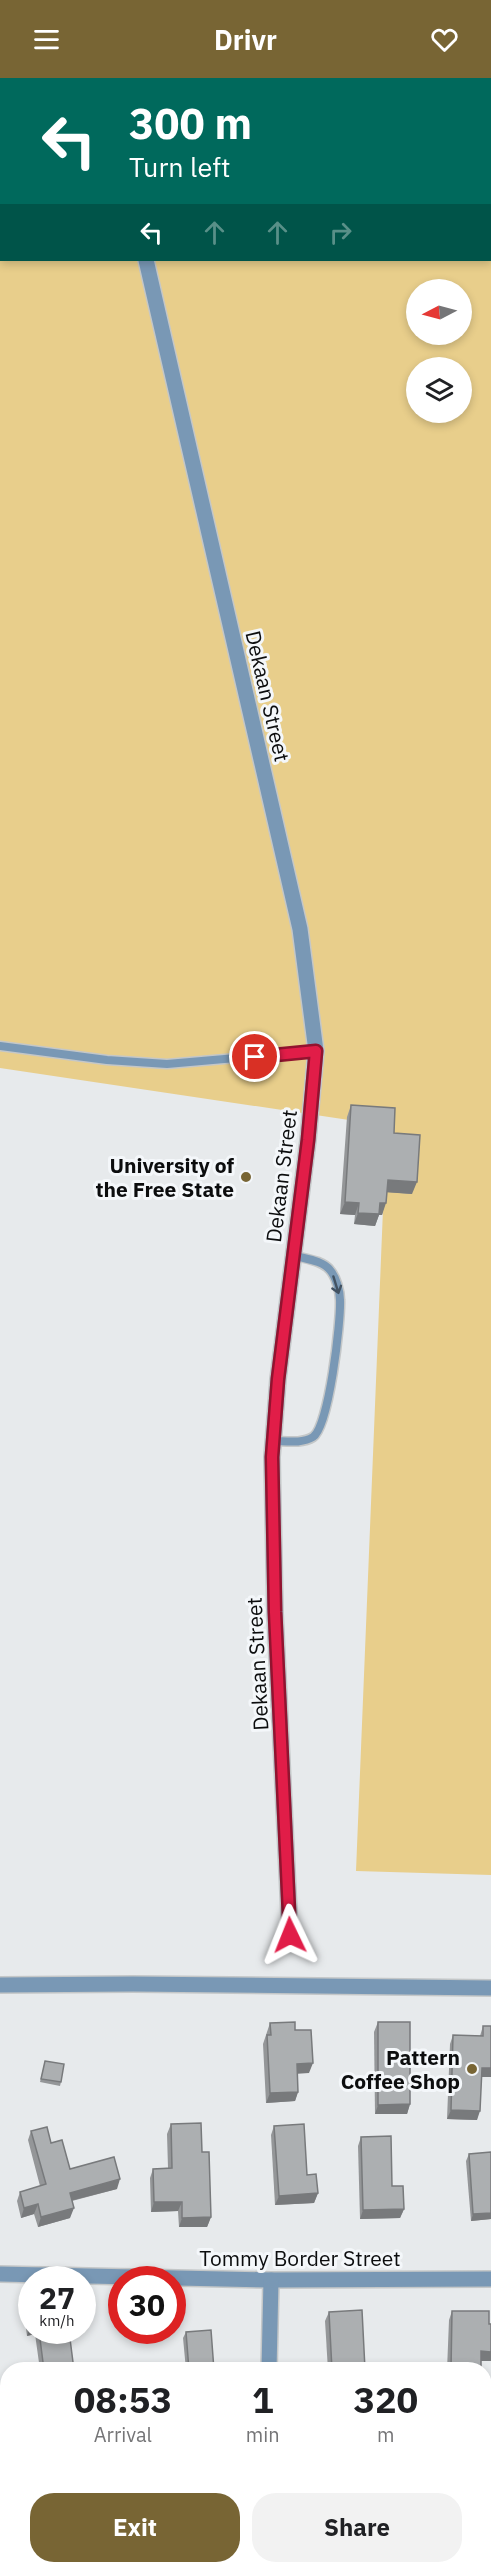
<!DOCTYPE html>
<style>
:root{--surface:#fff;--page:#f2f2f2;--text:#202124;--muted:#757577;--accent:#786534}
body{margin:0;font-family:"IBM Plex Sans",sans-serif;background:var(--page);color:var(--text);height:100vh;display:flex;flex-direction:column;font-size:22px;white-space:nowrap}
*{box-sizing:border-box;margin:0}
p{font-size:20px;color:var(--muted)}
.icon{flex:none;width:33px;height:33px;fill:none;stroke:currentColor;stroke-width:2;stroke-linecap:round;stroke-linejoin:round}
.map{position:relative;flex:1;overflow:hidden}
.side{position:absolute;left:0px;top:2284px;width:492px;height:212px;display:flex;flex-direction:column;background:var(--surface);border-radius:24px 24px 0 0;box-shadow:0 3px 9px #0003}
.side>*{flex:none}
.banner{position:absolute;left:0px;top:0px;width:492px;height:183px;box-shadow:0 3px 9px #0003;background:#00695c;color:#fff;overflow:hidden}
.needle{width:39px;rotate:264deg}
.tools{position:absolute;left:406px;top:201px;display:grid;gap:12px}
.tools a{display:grid;place-items:center;width:66px;height:66px;border-radius:50%;background:var(--surface);box-shadow:0 3px 9px #0003;font-size:30px}
.speed{position:absolute;left:18px;top:2188px;display:flex;gap:12px;font-size:30px;font-weight:700;text-align:center}
.speed>*{display:grid;place-content:center;width:78px;height:78px;border-radius:50%;background:var(--surface);box-shadow:0 3px 9px #0003;line-height:1}
.speed small{font-size:15px;font-weight:400}
.speed .limit{border:9px solid #d22;background:#fff;color:#111}
.pin{position:absolute;display:grid;place-items:center;width:51px;height:51px;color:#fff;margin:-26px;border:3px solid #fff;border-radius:50%;box-shadow:0 2px 6px #0007}
.me{position:absolute;width:66px;margin:-33px;rotate:358deg;stroke-linejoin:round;filter:drop-shadow(0 0 4px #0008)}
.turn{display:flex;align-items:center;gap:21px;height:126px;padding:0 30px;font-size:27px}
.turn .icon{width:78px;height:78px;stroke-width:2.5}
.turn b{display:block;font-size:42px;line-height:51px}
.lanes{display:flex;align-items:center;height:57px;padding:0 30px;background:#0003;justify-content:center;gap:30px;direction:ltr}
.lanes .off{opacity:.35}
.eta{display:flex;justify-content:space-evenly;align-items:center;height:102px;text-align:center}
.eta b{font-size:36px;font-weight:700;line-height:42px}
.cta{display:flex;gap:12px;margin-top:auto;padding:12px 30px}
.cta a{flex:1;height:69px;border-radius:24px;background:var(--accent);color:#fff;font-size:24px;font-weight:700;line-height:69px;text-align:center}
.cta a+a{background:var(--page);color:var(--text)}
header{display:flex;justify-content:space-between;align-items:center;height:78px;padding:0 30px;background:var(--accent);color:#fff;font-size:27px;font-weight:700}
.map>svg:first-child{display:block}
.green{fill:#e8ce8b;fill-rule:evenodd}
.lines{fill:none;stroke-linecap:round;stroke-linejoin:round}
.service-casing{stroke:#c4c7c8;stroke-width:11}
.minor-casing{stroke:#c4c7c8;stroke-width:18}
.service{stroke:#7998b5;stroke-width:8}
.minor{stroke:#7998b5;stroke-width:15}
.wall{fill:#949698}
.shaded-wall{fill:#787a7c}
.building{fill:#acafb1;stroke:#787a7c;stroke-width:1.5}
.oneway{stroke:#425262}
.route-casing{stroke:#92132f;stroke-width:15}
.route{stroke:#e11d48;stroke-width:10}
.poi-dot{fill:#786534;stroke:#f4f7fa;stroke-width:2}
.labels{text-anchor:middle;dominant-baseline:central;stroke-width:6;stroke-linejoin:round;paint-order:stroke}
.street-label{font-size:21px;fill:#0c0d0e;stroke:#f4f7fa}
.poi-label{font-size:21px;font-weight:bold;fill:#0c0d0e;stroke:#f4f7fa;text-anchor:end}
</style>
<header><svg class="icon" aria-label="menu" viewBox="0 0 24 24"><path d="M4 6h16M4 12h16M4 18h16"/></svg>Drivr<svg class="icon" aria-label="heart" viewBox="0 0 24 24"><path d="M12 20l-8-8c-3-5 5-10 8-4 3-6 11-1 8 4z"/></svg></header>
<div class="map">
<svg width="491" height="2495" viewBox="0 0 491 2495">
<rect width="100%" height="100%" fill="#e7eaec"/>
<path class="green" d="M0,0H491V1797L356,1793L384,1107L369,1045L0,990ZM2,2H490V182H2ZM417,212H462V256H417ZM417,290H462V334H417Z"/>
<g class="lines">
<defs>
<g id="service">
<polyline points="0,968 107,982 167,986 316,973"/>
<path d="M273,1363C285,1363 302,1366 313,1359C329,1349 341,1243 340,1222C340,1213 336,1199 330,1192C322,1182 305,1181 292,1177"/>
</g>
<g id="minor">
<polyline points="106,0 106,2"/>
<polyline points="146,182 300,851 316,973 308,1062 278,1301 272,1379 275,1535 290,1857"/>
<polyline points="0,1907 133,1906 491,1910"/>
<polyline points="0,2196 271,2202 491,2201"/>
<polyline points="269,2292 271,2202"/>
<polyline points="264,2495 264,2488"/>
</g>
</defs>
<use href="#service" class="service-casing"/>
<use href="#minor" class="minor-casing"/>
<use href="#service" class="service"/>
<use href="#minor" class="minor"/>
</g>
<g class="wall">
<polygon points="351,1027 394,1055 412,1116 387,1114 382,1137 379,1137 375,1148 354,1146 355,1137 340,1136 347,1039"/>
<polygon points="378,1944 410,2026 407,2036 375,2036 374,1954"/>
<polygon points="270,1945 295,1952 309,1995 297,1995 298,2014 295,2023 266,2025 263,1966"/>
<polygon points="483,1948 481,1999 477,2042 447,2041 450,1966 453,1957 480,1958"/>
<polygon points="45,1983 61,2004 60,2008 40,2004"/>
<polygon points="171,2046 211,2139 207,2149 179,2149 178,2133 151,2134 150,2100 153,2091 168,2090 167,2056"/>
<polygon points="274,2048 307,2097 318,2115 314,2125 275,2127 271,2057"/>
<polygon points="31,2053 51,2065 70,2091 117,2111 72,2123 70,2140 38,2149 34,2136 21,2140 17,2123 20,2114 40,2108 28,2062"/>
<polygon points="361,2059 392,2108 404,2131 400,2140 360,2141 358,2068"/>
<polygon points="491,2074 491,2141 471,2143 466,2083 469,2076"/>
<polygon points="28,2233 32,2253 69,2253 74,2292 40,2292 35,2256 27,2258 25,2242"/>
<polygon points="452,2233 491,2246 491,2283 481,2283 481,2292 447,2292 449,2242"/>
<polygon points="329,2234 365,2292 328,2292 325,2243"/>
<polygon points="186,2254 214,2292 186,2292 183,2260"/>
<rect x="184" y="2488" width="26" height="7"/>
<rect x="325" y="2488" width="24" height="7"/>
</g>
<g class="shaded-wall">
<polygon points="388,1102 417,1104 412,1116 383,1114"/>
<polygon points="345,1124 359,1125 355,1137 340,1136"/>
<polygon points="380,1125 386,1125 382,1137 379,1137 375,1148 354,1146 358,1135"/>
<polygon points="313,1985 309,1995 294,1996 297,1986"/>
<polygon points="482,1990 491,1990 491,1999 478,1999"/>
<polygon points="298,2014 295,2023 266,2025 270,2015"/>
<polygon points="410,2026 407,2036 375,2036 378,2027"/>
<polygon points="451,2032 480,2033 477,2042 447,2041"/>
<polygon points="120,2101 117,2111 66,2124 70,2115"/>
<polygon points="318,2115 314,2125 275,2127 279,2118"/>
<polygon points="154,2124 182,2124 178,2133 151,2134"/>
<polygon points="38,2126 34,2136 21,2140 24,2130"/>
<polygon points="74,2130 70,2140 38,2149 41,2139"/>
<polygon points="404,2131 400,2140 360,2141 363,2132"/>
<polygon points="491,2135 491,2141 471,2143 473,2136"/>
<polygon points="211,2139 207,2149 179,2149 182,2140"/>
<polygon points="30,2248 32,2248 32,2253 36,2253 35,2256 27,2258"/>
<polygon points="481,2273 491,2274 491,2283 478,2283"/>
</g>
<g class="building">
<polygon points="351,1027 395,1030 394,1055 420,1057 417,1104 388,1102 386,1125 380,1125 379,1136 358,1135 359,1125 345,1124"/>
<polygon points="295,1944 295,1952 311,1952 313,1985 297,1986 298,2014 270,2015 267,1957 271,1957 270,1945"/>
<polygon points="378,1944 410,1944 410,2026 378,2027"/>
<polygon points="483,1948 491,1948 491,1990 482,1990 480,2033 451,2032 453,1957 483,1958"/>
<polygon points="45,1983 64,1986 61,2004 41,2001"/>
<polygon points="201,2045 202,2074 209,2074 211,2139 182,2140 182,2124 154,2124 153,2091 172,2090 171,2046"/>
<polygon points="304,2046 307,2097 316,2096 318,2115 279,2118 274,2048"/>
<polygon points="47,2049 51,2065 62,2062 70,2091 114,2079 120,2101 70,2115 74,2130 41,2139 38,2126 24,2130 20,2114 46,2106 31,2053"/>
<polygon points="391,2058 392,2108 403,2108 404,2131 363,2132 361,2059"/>
<polygon points="491,2074 491,2135 473,2136 469,2076"/>
<polygon points="32,2232 32,2248 30,2248 28,2233"/>
<polygon points="362,2232 365,2291 332,2292 329,2234"/>
<polygon points="452,2233 489,2233 489,2246 491,2246 491,2274 481,2273 481,2292 451,2292"/>
<polygon points="211,2252 214,2292 189,2292 186,2254"/>
<polygon points="39,2253 69,2253 74,2292 44,2292"/>
<polygon points="484,2404 491,2404 491,2495 473,2495 474,2488 484,2488"/>
<rect x="36" y="2488" width="29" height="7"/>
<polygon points="188,2488 210,2488 210,2495 189,2495"/>
<polygon points="329,2488 349,2488 349,2495 328,2495"/>
</g>
<defs><path id="oneway-shaft" d="M-6 0H5M1.5-3L5.5 0L1.5 3" fill="none" stroke-width="1.6" stroke-linecap="round" stroke-linejoin="round" transform="scale(1.5)"/></defs>
<use class="oneway" href="#oneway-shaft" transform="translate(336 1207) rotate(73)"/>
<g class="lines">
<defs>
<polyline id="route" points="255,979 316,973 308,1062 278,1301 272,1379 275,1534 290,1857"/>
</defs>
<use href="#route" class="route-casing"/>
<use href="#route" class="route"/>
</g>
<g class="poi-dot">
<circle cx="246" cy="1099" r="6"/>
<circle cx="472" cy="1991" r="6"/>
</g>
<g class="labels">
<g class="street-label">
<text transform="translate(268 618) rotate(77)">Dekaan Street</text>
<text transform="translate(281 1098) rotate(-83)">Dekaan Street</text>
<text transform="translate(257 1586) rotate(-93)">Dekaan Street</text>
<text x="300" y="2180">Tommy Border Street</text>
</g>
<g class="poi-label">
<text x="234" y="1087">University of<tspan x="234" dy="24">the Free State</tspan></text>
<text x="460" y="1979">Pattern<tspan x="460" dy="24">Coffee Shop</tspan></text>
</g>
</g>
</svg>
<div class="tools">
<a><svg class="needle" viewBox="-14 -14 28 28"><path d="M0-13l5 13h-10z" fill="#e53935"/><path d="M0 13l5-13h-10z" fill="#757577"/></svg></a>
<a><svg class="icon" aria-label="layers" viewBox="0 0 24 24"><path d="M12 4l9 5-9 5-9-5zM3 14l9 5 9-5"/></svg></a>
</div>
<div class="speed"><div>27<small>km/h</small></div><div class="limit">30</div></div>
<div class="pin" style="left:255px;top:979px;background:#d93025"><svg class="icon" aria-label="arrive" viewBox="0 0 24 24"><path d="M6 21V4h12l-3 4 3 4H6"/></svg></div>
<svg class="me" style="left:290px;top:1857px" viewBox="-20 -20 40 40"><path d="M0-17L14 15 0 8-14 15z" fill="#e11d48" stroke="#fff" stroke-width="4"/></svg>
<div class="banner">
<div class="turn"><svg class="icon" aria-label="left" viewBox="0 0 24 24"><path d="M17 20v-9H6M10 6l-5 5 5 5"/></svg><div><b>300 m</b>Turn left</div></div>
<div class="lanes"><svg class="icon" aria-label="left" viewBox="0 0 24 24"><path d="M17 20v-9H6M10 6l-5 5 5 5"/></svg><svg class="icon off" aria-label="ahead" viewBox="0 0 24 24"><path d="M12 20V5M6 11l6-6 6 6"/></svg><svg class="icon off" aria-label="ahead" viewBox="0 0 24 24"><path d="M12 20V5M6 11l6-6 6 6"/></svg><svg class="icon off" aria-label="right" viewBox="0 0 24 24"><path d="M7 20v-9h11M14 6l5 5-5 5"/></svg></div>
</div>
<section class="side">
<div class="eta">
<div><b>08:53</b><p>Arrival</p></div>
<div><b>1</b><p>min</p></div>
<div><b>320</b><p>m</p></div>
</div>
<div class="cta"><a>Exit</a><a>Share</a></div>
</section>
</div>
